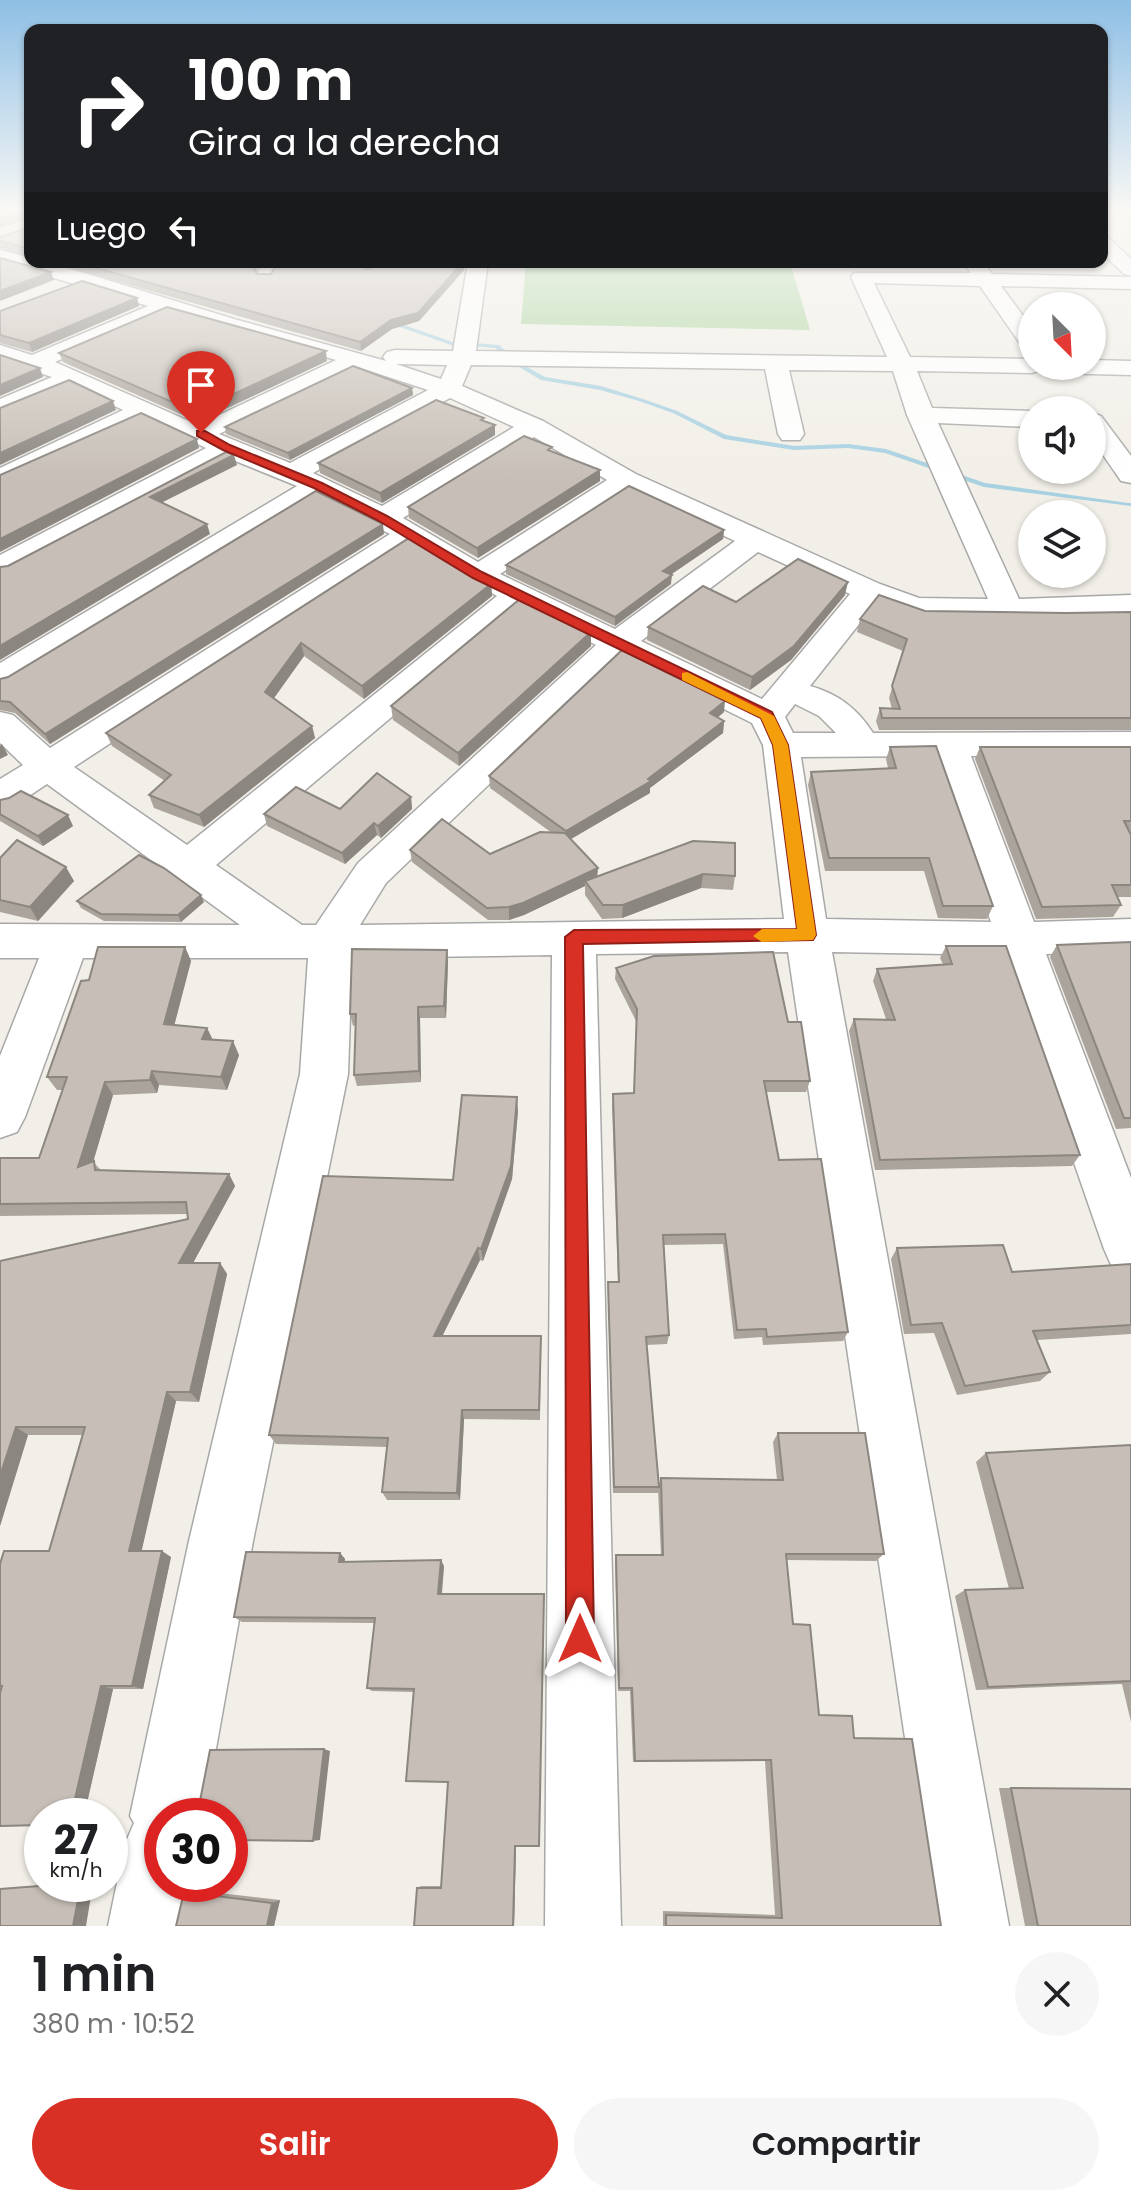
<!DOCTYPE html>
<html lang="es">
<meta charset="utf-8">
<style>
:root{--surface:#fff;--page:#f6f6f6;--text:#202124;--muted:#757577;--accent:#d93025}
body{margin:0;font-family:Poppins,sans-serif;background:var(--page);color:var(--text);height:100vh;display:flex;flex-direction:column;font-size:30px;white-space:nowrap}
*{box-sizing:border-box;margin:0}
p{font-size:26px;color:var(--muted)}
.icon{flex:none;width:44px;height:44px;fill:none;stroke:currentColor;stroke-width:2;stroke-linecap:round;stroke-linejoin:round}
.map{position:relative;height:1926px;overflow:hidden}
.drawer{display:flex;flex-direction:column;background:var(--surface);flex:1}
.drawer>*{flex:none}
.banner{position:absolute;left:24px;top:24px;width:1084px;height:244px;border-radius:16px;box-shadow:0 2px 6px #0004;background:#202124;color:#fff;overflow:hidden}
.needle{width:52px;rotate:156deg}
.fabs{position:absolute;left:1018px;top:292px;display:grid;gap:16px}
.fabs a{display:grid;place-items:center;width:88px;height:88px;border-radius:50%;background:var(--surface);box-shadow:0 2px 6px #0004;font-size:40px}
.speed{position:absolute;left:24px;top:1798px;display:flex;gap:16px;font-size:40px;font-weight:700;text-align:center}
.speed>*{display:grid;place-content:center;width:104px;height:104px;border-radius:50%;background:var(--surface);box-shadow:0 2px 6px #0004;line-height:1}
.speed small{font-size:20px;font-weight:400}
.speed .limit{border:12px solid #d22;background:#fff;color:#111}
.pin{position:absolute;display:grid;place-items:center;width:68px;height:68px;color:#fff;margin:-82px -34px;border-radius:50% 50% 50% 0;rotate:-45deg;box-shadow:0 0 8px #0007}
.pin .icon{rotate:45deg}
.me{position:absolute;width:88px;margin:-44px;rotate:0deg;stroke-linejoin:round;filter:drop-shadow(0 0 6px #0008)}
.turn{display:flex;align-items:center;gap:28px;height:168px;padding:0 32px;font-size:36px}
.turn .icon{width:104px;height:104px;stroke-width:2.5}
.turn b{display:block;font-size:56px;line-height:68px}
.then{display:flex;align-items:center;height:76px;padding:0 32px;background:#0003;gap:16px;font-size:30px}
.round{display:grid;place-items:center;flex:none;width:84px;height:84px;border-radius:42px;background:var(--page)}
.overview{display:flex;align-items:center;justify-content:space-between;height:136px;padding:0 32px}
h1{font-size:48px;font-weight:600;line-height:60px}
.cta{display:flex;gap:16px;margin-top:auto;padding:16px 32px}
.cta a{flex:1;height:92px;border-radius:48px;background:var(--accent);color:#fff;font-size:32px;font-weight:600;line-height:92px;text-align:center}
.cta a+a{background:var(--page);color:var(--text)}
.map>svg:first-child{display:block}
.forest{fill:#a8d39b}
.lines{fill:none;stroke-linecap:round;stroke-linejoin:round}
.stream{fill:#a7d0e1;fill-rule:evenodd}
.minor-casing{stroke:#a8a8a8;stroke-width:3}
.minor{fill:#fff;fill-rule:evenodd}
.wall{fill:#aba49d}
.shaded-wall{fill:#8b8680}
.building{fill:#c7bfb7;stroke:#8b8680;stroke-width:2}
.route{fill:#d93025;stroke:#8d1f18;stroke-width:2}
.slow{fill:#f59e0b}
</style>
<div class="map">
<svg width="1131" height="1926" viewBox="0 0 1131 1926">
<rect width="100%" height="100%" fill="#f2efe8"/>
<polygon class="forest" points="526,262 790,262 810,330 521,324"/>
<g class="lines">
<g class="stream">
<polygon points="387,319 461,345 462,346 457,347 385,322"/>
<polygon points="473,343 499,345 518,362 545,377 601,386 643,399 677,411 726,435 794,446 848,444 886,449 985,483 1128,503 1131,503 1131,506 984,487 885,453 848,448 794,450 724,439 673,413 639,401 600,390 541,380 514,364 495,348 471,346 471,344"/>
</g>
<defs>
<g id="minor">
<polygon points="1102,236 1109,238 1131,259 1131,276 1124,274 1102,253"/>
<path d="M0,250L30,258V262H45L91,275L234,319L386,361L383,357L387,352L395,350L453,351L468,262H488L476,351L887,357L851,277L854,273H971L963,262H983L992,274L1131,277V289L1001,286L1032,328V351L1024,349L980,286L874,283L910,357L1032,359V366H1092V360L1131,361V375L1050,373L1041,370L1032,373L917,371L932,408L1032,411V427L938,423L1019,599L1131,595V615C1048,617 955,631 875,604L810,686C838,694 857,708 873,733L1131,732V756H971L1034,922L1131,919V951L1046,954L1131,1178V1275L1112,1267L1104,1249L1002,955L832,952L1009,1926H933L788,952L596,954L621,1926H545L552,955L352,958L348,1074L253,1541L204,1816H162V1884H192L184,1926H108L125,1844L134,1823L130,1816L189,1541L300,1074L308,958H83L25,1117L17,1132L0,1138V1056L39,958H0V924L240,925L47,784L14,806L0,810V779L23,765L0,743V712L13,715L50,748L390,534L318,497L12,685L0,688V663L297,486L228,458L11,573L0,576V555L206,448L144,419L0,486V468L123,410L72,386L0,416V399L52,377L0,360V345L32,355L148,306L0,262ZM169,313L336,360L198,425L55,362ZM396,364L447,365L441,379ZM471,365L765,369L778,434L782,440H800L804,434L789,370L893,371L907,415L988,599L919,598L880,584L636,474L543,421L462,386ZM358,367L428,390L290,463L219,434ZM450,398L514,427L382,506L313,473ZM534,437L607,480L478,562L403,518ZM628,491L735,541L615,629L500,574ZM410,547L497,596L187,845L74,767ZM758,552L850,594L762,699L641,641ZM521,608L596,645L358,863L316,925H302L216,865ZM621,658L752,723L763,745L784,919L360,925L386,883ZM795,704L819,716L836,733H793L785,717ZM934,756L991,922L826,919L801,757Z"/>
<polygon points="263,262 283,262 273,279 259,279 256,275"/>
<polygon points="1092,413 1101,416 1131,456 1131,483 1121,481 1092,439"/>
</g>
</defs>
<use href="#minor" class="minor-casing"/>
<use href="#minor" class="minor"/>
</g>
<g class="wall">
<polygon points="30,221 30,257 0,248 0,237 30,227"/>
<polygon points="49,262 261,262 255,271 257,274 271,274 360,264 367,269 464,270 419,321 392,329 361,351"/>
<polygon points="137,298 139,306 32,352 0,343 0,311"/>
<polygon points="59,353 327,361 198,422 63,362"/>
<polygon points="412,388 413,395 290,460 226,434 225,427"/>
<polygon points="495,435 382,503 320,473 318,463"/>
<polygon points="552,451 600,470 600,481 478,558 409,518 408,507"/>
<polygon points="724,530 723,539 670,575 671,584 615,626 506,574 506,565"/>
<polygon points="384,534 50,744 15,713 0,710 0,679 8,677"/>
<polygon points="409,538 491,584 492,596 364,699 304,656 274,698 312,726 315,738 204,827 154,808 149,795 165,781 112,746 106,733"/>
<polygon points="845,595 791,660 750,690 647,640 648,627 736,602"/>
<polygon points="925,611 1066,613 1131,612 1131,730 879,730 876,721 880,708 892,709 889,698 903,651 857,632 860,619"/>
<polygon points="591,632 591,646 459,766 393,720 391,706"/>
<polygon points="724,712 718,717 724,721 723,733 650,788 650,793 570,839 597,876 693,841 735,876 733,890 701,888 622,918 602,919 585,895 585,886 524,915 509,920 488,920 412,862 410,850 490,854 552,833 490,788 489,776"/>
<polygon points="890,747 993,906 987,919 938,918 924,871 825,871 808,785 811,772 888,768 886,759"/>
<polygon points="980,747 1131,747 1131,897 1117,897 1121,905 1113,917 1036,919 975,759"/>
<polygon points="411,797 412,809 381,838 377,835 345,864 267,826 264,814 340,809"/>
<polygon points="0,800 73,826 43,846 0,821"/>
<polygon points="0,858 74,881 38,921 0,912"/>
<polygon points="77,901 204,902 181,922 104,921 81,908"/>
<polygon points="1131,942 1131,1128 1116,1129 1050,957 1057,945"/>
<polygon points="946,946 1080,1155 1072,1166 875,1170 849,1031 854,1019 886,1019 873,981 877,969 943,964 940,958"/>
<polygon points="185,947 191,961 174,1025 207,1028 213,1040 239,1055 227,1090 159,1085 157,1093 113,1095 93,1162 101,1170 229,1174 235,1186 193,1263 220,1263 227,1274 199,1402 176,1401 141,1551 171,1557 143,1689 113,1689 84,1816 42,1816 0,1689 0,1564 49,1551 82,1435 28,1435 0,1526 0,1261 188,1219 188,1214 0,1216 0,1158 39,1158 62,1090 57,1090 47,1077 89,980"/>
<polygon points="447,950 448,962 446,1018 420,1018 421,1082 357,1086 354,1075 356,1025 353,1026 350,1014"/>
<polygon points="616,968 788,1022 810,1081 806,1092 766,1092 779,1160 848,1332 843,1341 763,1345 762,1337 734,1339 723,1244 664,1245 669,1335 667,1344 646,1345 659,1484 661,1478 777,1480 773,1442 778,1433 884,1554 876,1561 786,1560 793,1624 819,1715 854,1738 941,1926 663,1926 663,1911 775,1915 765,1761 633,1762 630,1691 618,1691 615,1562 616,1555 661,1555 658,1490 658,1493 613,1493 608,1292 608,1282 618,1282 612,1105 613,1094 634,1093 636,1021 615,979"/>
<polygon points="518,1111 512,1179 483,1261 480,1260 442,1336 541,1347 540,1420 464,1419 460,1500 387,1500 382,1492 387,1447 276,1444 269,1435 453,1180"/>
<polygon points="897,1248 1012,1272 1131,1264 1131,1334 1037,1340 1050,1372 1040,1381 957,1395 934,1333 904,1334 891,1259"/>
<polygon points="1131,1445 1131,1722 1122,1684 976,1690 955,1596 965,1590 1009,1589 976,1462 986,1453"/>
<polygon points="340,1553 345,1559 344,1562 444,1566 442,1594 544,1594 539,1845 516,1846 514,1926 417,1888 421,1886 442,1886 448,1782 406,1781 413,1692 372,1691 367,1688 374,1623 242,1622 234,1617"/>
<polygon points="999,1788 1011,1788 1131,1926 1025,1926"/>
<polygon points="194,1890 280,1900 274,1926 176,1926 184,1892"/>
</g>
<g class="shaded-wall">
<polygon points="26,210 29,218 0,228 0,219"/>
<polygon points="254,262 261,262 253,274 252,265"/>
<polygon points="463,262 465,262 464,270 419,321 392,329 361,351 360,342"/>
<polygon points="51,272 54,280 0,301 0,291"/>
<polygon points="137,298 139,306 32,352 29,343"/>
<polygon points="326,351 327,361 198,422 195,412"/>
<polygon points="40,368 43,377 0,396 0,385"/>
<polygon points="412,388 413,395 290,460 288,453"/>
<polygon points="113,401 116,410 0,465 0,453"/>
<polygon points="495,425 495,435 382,503 380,493"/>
<polygon points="197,439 199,448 0,552 0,539"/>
<polygon points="234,455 237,465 153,507 150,497"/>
<polygon points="600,470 600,481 478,558 477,548"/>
<polygon points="207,524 210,534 0,660 0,646"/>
<polygon points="383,524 384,534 50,744 45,734"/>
<polygon points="724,530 723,539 663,580 663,571"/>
<polygon points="672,575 671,584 615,626 615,617"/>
<polygon points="848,582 845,595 791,660 750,690 752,677"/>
<polygon points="491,584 492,596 364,699 362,686"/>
<polygon points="591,632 591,646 459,766 458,753"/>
<polygon points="301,643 304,656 269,705 265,692"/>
<polygon points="725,701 724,712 709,725 710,713"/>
<polygon points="724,721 723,733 650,788 650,793 566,842 566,831 648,779"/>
<polygon points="312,726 315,738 204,827 199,815"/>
<polygon points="2,744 8,755 0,759 0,746"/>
<polygon points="411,797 412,809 381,838 378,826"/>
<polygon points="68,815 73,826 43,846 38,836"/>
<polygon points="374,823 377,835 345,864 342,853"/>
<polygon points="66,867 74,881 38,921 30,907"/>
<polygon points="598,868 597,881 585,881 585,886 524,915 509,920 509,907"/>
<polygon points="703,874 701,888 622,918 623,905"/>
<polygon points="201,895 204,902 181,922 178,915"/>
<polygon points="185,947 191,961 171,1038 164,1024"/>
<polygon points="447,950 448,962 446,1018 444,1006"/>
<polygon points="418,1007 420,1018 421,1082 419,1071"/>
<polygon points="207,1028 213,1041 202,1039"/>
<polygon points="233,1041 239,1055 227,1090 221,1077"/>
<polygon points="152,1071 159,1085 157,1093 150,1080"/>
<polygon points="105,1082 113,1095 88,1179 78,1167"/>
<polygon points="517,1097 518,1111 512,1179 483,1261 481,1249"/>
<polygon points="229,1174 235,1186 187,1274 179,1263"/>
<polygon points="478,1248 480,1260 437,1347 434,1336"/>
<polygon points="220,1263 227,1274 199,1402 190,1392"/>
<polygon points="167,1392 176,1401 140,1558 129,1551"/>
<polygon points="462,1410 464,1419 460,1500 457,1493"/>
<polygon points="16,1427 28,1435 0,1526 0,1476"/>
<polygon points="162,1551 171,1557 143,1689 132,1686"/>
<polygon points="340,1553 345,1559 344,1567 339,1562"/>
<polygon points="441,1560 444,1566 441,1599 438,1594"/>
<polygon points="101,1686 113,1689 84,1816 71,1816"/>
<polygon points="324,1749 330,1751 320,1840 313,1841"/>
<polygon points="516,1845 514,1926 513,1926 515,1846"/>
<polygon points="81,1884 93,1884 86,1926 73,1926"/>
<polygon points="280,1900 274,1926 267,1926 272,1903"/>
</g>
<g class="building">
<polygon points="0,208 30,208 30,213 26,210 0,219"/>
<polygon points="30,221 30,249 0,241 0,237 30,227"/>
<polygon points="0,258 51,272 0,291"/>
<polygon points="75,262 254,262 252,265 257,274 271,274 278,262 357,262 367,269 379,266 381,262 463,262 418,313 391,320 360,342"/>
<polygon points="82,281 137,298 29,343 0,335 0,311"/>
<polygon points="167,307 326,351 195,412 59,353"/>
<polygon points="0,355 40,368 0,385"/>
<polygon points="353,366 412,388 288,453 225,427"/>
<polygon points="69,380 113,401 0,453 0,408"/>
<polygon points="436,400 484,418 481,420 495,425 380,493 318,463"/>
<polygon points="141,413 197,439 0,539 0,475"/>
<polygon points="524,436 552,447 548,450 600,470 477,548 408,507"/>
<polygon points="226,452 234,455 150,497 207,524 0,646 0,567 8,566"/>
<polygon points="629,486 724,530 663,571 672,575 615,617 506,565"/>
<polygon points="316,491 383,524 45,734 10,702 0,701 0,679 8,677"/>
<polygon points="409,538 491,584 362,686 301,643 265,692 312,726 199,815 149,795 171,775 106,733"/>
<polygon points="798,559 848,582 794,646 752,677 648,627 703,586 736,602"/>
<polygon points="879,595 925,611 1066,613 1131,612 1131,718 882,718 880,708 900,709 892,686 907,639 860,619"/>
<polygon points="521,598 591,632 458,753 391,706"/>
<polygon points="622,650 725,701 710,713 724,721 648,779 651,781 566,831 489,776"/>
<polygon points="936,746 993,906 943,906 929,858 829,858 811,772 896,768 890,747"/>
<polygon points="980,747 1131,747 1131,821 1124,821 1131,835 1131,885 1112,885 1121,905 1042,907"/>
<polygon points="377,773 411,797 378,826 374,823 342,853 264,814 296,787 340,809"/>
<polygon points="21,791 68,815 38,836 0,814 0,800 9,798"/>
<polygon points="442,819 490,854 540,832 565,833 598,868 523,903 509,907 487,908 410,850"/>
<polygon points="17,840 66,867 30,907 0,900 0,858"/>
<polygon points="693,841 735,843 735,876 703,874 623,905 603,905 585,881"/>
<polygon points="139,855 164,868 201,895 178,915 101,914 77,901"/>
<polygon points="1131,942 1131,1118 1124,1118 1057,945"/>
<polygon points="946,946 1006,946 1080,1155 880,1160 854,1019 895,1020 877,969 952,964"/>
<polygon points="98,947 185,947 164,1024 207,1028 202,1039 233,1041 221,1077 152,1071 150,1080 105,1082 78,1167 94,1161 95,1170 229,1174 179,1263 220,1263 190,1392 167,1392 129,1551 162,1551 132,1686 101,1686 71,1816 42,1816 42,1825 0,1826 0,1693 2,1686 0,1686 0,1564 4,1551 49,1551 85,1427 16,1427 0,1476 0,1261 188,1219 186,1202 0,1204 0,1158 39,1158 67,1077 47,1077 81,981 89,980"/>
<polygon points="352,949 447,950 444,1006 418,1007 419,1071 354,1075 356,1014 350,1014"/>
<polygon points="773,952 788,1022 801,1022 810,1081 764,1081 779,1160 821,1159 848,1332 767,1337 766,1329 737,1330 725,1234 663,1235 669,1335 646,1337 659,1487 614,1487 608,1282 619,1282 613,1094 634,1093 637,1009 616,968 654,956"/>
<polygon points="462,1095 517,1097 511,1166 481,1249 478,1248 434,1336 541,1336 539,1410 462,1410 457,1493 382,1492 388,1438 269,1435 323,1176 453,1180"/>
<polygon points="1003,1245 1012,1272 1131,1264 1131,1325 1033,1331 1050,1372 965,1386 942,1323 911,1325 897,1248"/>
<polygon points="778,1433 865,1433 884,1554 786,1554 793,1624 810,1625 819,1715 852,1716 854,1738 912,1739 941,1926 666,1926 666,1915 782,1918 771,1760 635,1761 632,1688 619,1688 616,1555 663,1555 661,1478 783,1480"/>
<polygon points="1131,1445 1131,1681 988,1687 965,1590 1023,1588 986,1453"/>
<polygon points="246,1552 340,1553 339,1562 441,1560 438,1594 544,1594 539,1846 515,1846 513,1926 414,1926 417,1888 441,1888 448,1782 406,1781 414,1689 367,1688 375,1618 234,1617"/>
<polygon points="324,1749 313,1841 230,1840 230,1816 197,1816 210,1750"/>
<polygon points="1011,1788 1131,1789 1131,1926 1038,1926"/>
<polygon points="65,1884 81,1884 73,1926 0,1926 0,1889"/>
<polygon points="184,1892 272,1903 267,1926 176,1926"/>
</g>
<linearGradient id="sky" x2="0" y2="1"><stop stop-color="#8ebfe5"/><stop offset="0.44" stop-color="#f9f8f5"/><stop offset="1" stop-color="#f9f8f5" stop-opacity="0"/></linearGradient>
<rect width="1131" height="478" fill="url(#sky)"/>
<polygon class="route" points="197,431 205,431 230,445 322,483 387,516 482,572 772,712 788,745 816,935 813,940 583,944 594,1639 590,1649 580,1653 570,1649 566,1639 565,937 574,930 797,929 773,745 761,718 473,578 379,521 314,488 223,450 197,436"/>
<polygon class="slow" points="687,672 774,716 788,745 816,935 813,940 762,942 753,936 762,929 797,929 773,745 761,718 682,680 682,673"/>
</svg>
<div class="fabs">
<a><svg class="needle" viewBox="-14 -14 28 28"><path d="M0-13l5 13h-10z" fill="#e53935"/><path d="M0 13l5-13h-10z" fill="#757577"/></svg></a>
<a><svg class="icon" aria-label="sound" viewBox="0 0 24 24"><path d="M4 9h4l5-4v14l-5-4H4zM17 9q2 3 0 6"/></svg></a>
<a><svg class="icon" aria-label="layers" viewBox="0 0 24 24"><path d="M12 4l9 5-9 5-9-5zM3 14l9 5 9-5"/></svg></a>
</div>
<div class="speed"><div>27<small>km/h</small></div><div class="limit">30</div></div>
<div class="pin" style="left:201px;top:433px;background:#d93025"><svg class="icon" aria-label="arrive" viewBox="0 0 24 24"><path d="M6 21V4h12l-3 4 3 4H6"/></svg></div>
<svg class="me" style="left:580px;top:1639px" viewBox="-20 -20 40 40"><path d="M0-17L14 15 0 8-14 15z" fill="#d93025" stroke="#fff" stroke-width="4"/></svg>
<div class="banner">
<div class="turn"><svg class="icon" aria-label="right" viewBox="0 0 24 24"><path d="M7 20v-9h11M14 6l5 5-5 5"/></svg><div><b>100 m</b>Gira a la derecha</div></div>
<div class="then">Luego<svg class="icon" aria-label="left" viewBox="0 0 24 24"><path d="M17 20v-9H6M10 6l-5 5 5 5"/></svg></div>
</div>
</div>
<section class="drawer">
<div class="overview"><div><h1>1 min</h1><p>380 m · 10:52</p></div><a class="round"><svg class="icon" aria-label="close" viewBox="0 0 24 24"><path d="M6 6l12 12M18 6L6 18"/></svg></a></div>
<div class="cta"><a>Salir</a><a>Compartir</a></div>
</section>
